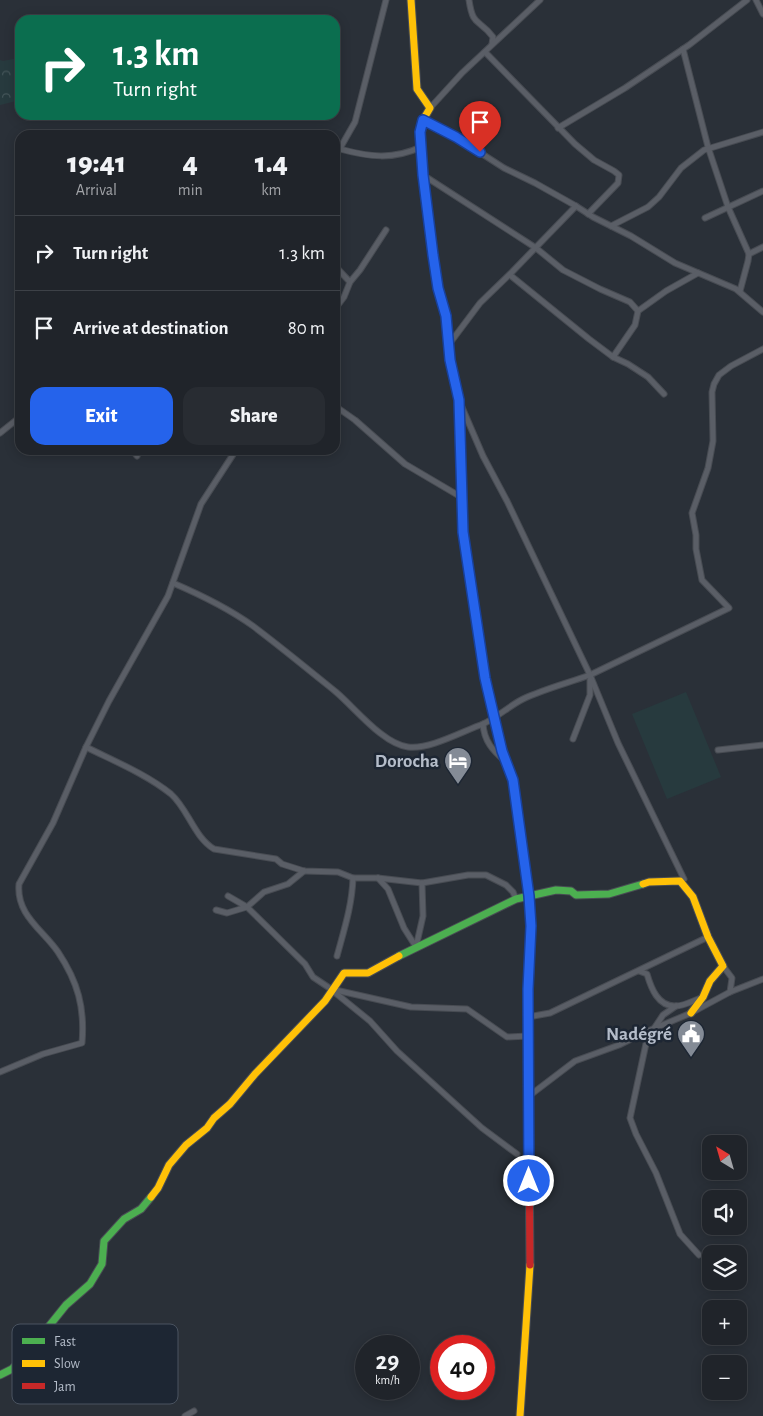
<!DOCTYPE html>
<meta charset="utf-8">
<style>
:root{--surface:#20242a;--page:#282c32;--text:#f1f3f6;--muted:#a2a4a8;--line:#3d4147;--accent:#2563eb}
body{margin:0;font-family:"Alegreya Sans",sans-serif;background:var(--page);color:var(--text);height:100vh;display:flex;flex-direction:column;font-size:19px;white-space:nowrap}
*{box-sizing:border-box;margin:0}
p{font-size:16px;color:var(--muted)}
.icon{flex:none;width:28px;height:28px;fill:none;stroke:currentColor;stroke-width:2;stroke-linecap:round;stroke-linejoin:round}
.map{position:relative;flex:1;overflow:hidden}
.drawer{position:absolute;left:15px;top:130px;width:325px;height:325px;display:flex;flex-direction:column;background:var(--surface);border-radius:15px;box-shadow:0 2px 12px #0003,0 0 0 1px var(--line)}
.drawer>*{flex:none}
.banner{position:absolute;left:15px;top:15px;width:325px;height:105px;border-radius:15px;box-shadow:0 2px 12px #0003,0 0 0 1px var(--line);background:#0b6e4f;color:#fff;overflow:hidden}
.needle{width:32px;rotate:323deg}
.tools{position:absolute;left:702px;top:1135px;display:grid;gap:10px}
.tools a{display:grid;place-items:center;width:45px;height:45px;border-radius:10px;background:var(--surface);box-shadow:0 2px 12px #0003,0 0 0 1px var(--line);font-size:25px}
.speed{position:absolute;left:355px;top:1335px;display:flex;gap:10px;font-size:25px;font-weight:700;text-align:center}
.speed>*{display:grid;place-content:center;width:65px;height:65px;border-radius:50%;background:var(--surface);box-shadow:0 2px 12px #0003,0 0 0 1px var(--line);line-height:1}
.speed small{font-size:12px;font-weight:400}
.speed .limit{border:8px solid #d22;background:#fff;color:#111}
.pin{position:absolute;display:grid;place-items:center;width:42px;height:42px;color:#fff;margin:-51px -21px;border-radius:50% 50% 50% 0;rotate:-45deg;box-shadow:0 0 5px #0007}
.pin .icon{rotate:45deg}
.me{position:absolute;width:55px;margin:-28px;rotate:0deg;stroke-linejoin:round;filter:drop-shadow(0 0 4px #0008)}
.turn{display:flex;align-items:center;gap:18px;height:105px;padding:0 15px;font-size:22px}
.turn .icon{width:65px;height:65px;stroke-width:2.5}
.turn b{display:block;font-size:35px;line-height:42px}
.eta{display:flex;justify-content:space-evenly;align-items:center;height:85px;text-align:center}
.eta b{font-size:30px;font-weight:800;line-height:35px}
.primary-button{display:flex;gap:10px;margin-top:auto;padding:10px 15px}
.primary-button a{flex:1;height:58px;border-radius:15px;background:var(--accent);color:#fff;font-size:20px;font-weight:800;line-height:58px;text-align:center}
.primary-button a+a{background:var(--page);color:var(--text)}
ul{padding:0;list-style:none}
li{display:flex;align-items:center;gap:15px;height:75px;padding:0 15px;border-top:1px solid var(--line)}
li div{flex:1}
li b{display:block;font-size:19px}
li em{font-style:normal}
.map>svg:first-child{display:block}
.grass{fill:#273a3e}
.forest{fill:url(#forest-crowns)}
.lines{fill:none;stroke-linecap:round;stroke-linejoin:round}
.street-casing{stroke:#484c53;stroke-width:7}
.fast-casing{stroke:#484c53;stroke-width:9}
.slow-casing{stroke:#484c53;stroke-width:9}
.jam-casing{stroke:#484c53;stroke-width:9}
.street{stroke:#5a5e66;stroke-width:5}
.fast{stroke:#4caf50;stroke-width:7}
.slow{stroke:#ffc107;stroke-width:7}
.jam{stroke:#c62828;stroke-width:7}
.route-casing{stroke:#184099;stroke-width:12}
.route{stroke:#2563eb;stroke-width:9}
.labels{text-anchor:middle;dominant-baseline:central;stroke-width:5;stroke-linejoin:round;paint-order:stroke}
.poi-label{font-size:19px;font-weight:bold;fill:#b4bcc9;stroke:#1d2633;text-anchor:end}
.key{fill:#1d2633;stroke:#4a5360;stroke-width:1}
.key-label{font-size:14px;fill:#b4bcc9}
</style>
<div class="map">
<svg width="763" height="1416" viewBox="0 0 763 1416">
<defs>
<pattern id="forest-crowns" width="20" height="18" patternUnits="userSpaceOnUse" patternTransform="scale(1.25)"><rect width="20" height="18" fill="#273a3e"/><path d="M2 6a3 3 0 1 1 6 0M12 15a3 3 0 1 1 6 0" fill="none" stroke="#445559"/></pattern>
</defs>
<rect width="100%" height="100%" fill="#2a3038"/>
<polygon class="grass" points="686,692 721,777 667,799 632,714"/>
<polygon class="forest" points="19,58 20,100 0,105 0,60 3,61"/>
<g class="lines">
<defs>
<g id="street">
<path d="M469,0C473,28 479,18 493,37L492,44"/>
<polyline points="756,0 763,14"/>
<polyline points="683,49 708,147 728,207 749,254"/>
<polyline points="485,52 575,144 594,160 614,171 619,175 618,183 588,214"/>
<polyline points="430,108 462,73 540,0"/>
<polyline points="423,120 456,137 504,168 535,183 576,206 593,217 631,236 675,263 736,289 763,312"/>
<polyline points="558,128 625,88 689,45 747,0"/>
<path d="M340,149C369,157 393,160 421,147"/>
<polyline points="335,157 355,122 386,0"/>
<polyline points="423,175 536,248 563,270 600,289 630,302 638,311"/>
<polyline points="705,218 763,191"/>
<polyline points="611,226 648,207 659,197 681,168 704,150 763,132"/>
<polyline points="335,266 350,282 344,297 335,309"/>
<polyline points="510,275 589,339 613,357 628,364 648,377 664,394"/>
<polyline points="350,282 360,270 386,230"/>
<polyline points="740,291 748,261 749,254 763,247"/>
<polyline points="450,343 480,303 512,272 576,206"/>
<polyline points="613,357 635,325 638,311 666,291 698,273"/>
<polyline points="461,405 483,456 507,501 590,675 729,608 702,580 696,549 696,535 692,513 708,468 713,441 712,392 714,384 719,375 731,366 763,349"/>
<polyline points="335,406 355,420 405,464 461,497"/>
<polyline points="0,433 20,417"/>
<polyline points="132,450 137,456"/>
<path d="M173,583C201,595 228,608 253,626C281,647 309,670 336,692C355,708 383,744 408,747C429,750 463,731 483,724C484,741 493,751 505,761"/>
<path d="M483,724C498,717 509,706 523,699C544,689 568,683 590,675L618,743L684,879"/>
<polyline points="573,739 590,695 590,680"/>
<path d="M86,747C114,761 146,774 171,794C188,809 194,837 214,849L276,859L282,864L304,871L338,872L353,878H378L422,883L468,875H486L506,885L513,892L516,899"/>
<polyline points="718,750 763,745"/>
<polyline points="378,878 388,889 404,928 416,947"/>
<polyline points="228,896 247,907 305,964 313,977 331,989 411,1007 467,1009 507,1037 528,1036"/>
<polyline points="216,910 227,913 247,907 264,892 288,884 304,871"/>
<polyline points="416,947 423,916 422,883"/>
<path d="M337,956C344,930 352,906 353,878"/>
<polyline points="723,966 732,978 730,992"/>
<path d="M639,971L647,974C651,988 658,1007 676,1006C684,1006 695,1000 703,997"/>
<polyline points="333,991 370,1021 397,1051 482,1128 517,1154"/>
<polyline points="676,1006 663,1015 647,1039 630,1118 636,1134 656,1173 680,1234 699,1255"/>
<polyline points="528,1017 550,1013 708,937"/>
<path d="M0,1072L43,1054L82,1043C85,1008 78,982 58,952C43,930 16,915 19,884L53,823L86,747L109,701L168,596L201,504L236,450"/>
<polyline points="529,1096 575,1061 619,1045 641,1034 691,1013 730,992 763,979"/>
<polyline points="185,1416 194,1411"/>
</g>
<g id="fast">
<polyline points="468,568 485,678 502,751 513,781 529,895 531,927 530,967"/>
<polyline points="399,956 516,899 556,890 571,891 576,895 609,894 643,884"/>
<polyline points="0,1375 12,1369 29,1351 66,1305 90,1284 102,1264 104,1241 124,1219 141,1209 151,1197"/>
</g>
<g id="slow">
<polyline points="411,0 417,89 430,108 423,120 420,132 423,175 438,288 446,316 447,331"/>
<polyline points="643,884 649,882 680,881 693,897 708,937 723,966 710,981 703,997 691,1013"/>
<polyline points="151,1197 158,1188 169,1165 186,1145 207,1128 214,1118 230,1104 255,1074 325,1001 344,973 368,973 399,956"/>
<polyline points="520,1416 530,1265"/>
</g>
<g id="jam">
<polyline points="447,331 450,360 459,400 463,532 468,568"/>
<polyline points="530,967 528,1017 530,1265"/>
</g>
</defs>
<use href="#street" class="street-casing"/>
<use href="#fast" class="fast-casing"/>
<use href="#slow" class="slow-casing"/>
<use href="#jam" class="jam-casing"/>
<use href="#street" class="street"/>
<use href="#fast" class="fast"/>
<use href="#slow" class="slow"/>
<use href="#jam" class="jam"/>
</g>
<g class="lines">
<defs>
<polyline id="route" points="480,152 456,137 423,120 420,132 423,175 433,255 438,288 446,316 450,360 459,400 463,532 485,678 502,751 513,780 529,896 531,926 528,989 529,1181"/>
</defs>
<use href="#route" class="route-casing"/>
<use href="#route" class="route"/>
</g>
<defs>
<symbol id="hotel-pin" viewBox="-11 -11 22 30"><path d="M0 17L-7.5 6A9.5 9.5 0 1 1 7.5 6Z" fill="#848b96" stroke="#1d2633"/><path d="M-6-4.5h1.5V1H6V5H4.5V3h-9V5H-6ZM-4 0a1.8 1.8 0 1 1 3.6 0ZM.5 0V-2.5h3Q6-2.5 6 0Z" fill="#fff"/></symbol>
<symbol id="civic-pin" viewBox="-11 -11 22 30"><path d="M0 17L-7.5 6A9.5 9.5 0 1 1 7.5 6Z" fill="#848b96" stroke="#1d2633"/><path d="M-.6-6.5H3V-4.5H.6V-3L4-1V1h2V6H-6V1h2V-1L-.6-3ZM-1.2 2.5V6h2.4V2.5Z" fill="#fff"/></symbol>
</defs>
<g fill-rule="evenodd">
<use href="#hotel-pin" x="442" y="745" width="32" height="43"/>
<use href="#civic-pin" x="675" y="1018" width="32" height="43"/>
</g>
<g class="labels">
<g class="poi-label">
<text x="439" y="761">Dorocha</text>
<text x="672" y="1034">Nadégré</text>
</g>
</g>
<rect x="12" y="1324" width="166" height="80" rx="8" class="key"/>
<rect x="22" y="1338" width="23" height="6" fill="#4caf50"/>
<rect x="22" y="1360" width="23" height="7" fill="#ffc107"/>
<rect x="22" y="1383" width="23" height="6" fill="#c62828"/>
<g class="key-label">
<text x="54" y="1346">Fast</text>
<text x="54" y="1368">Slow</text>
<text x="54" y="1391">Jam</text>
</g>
</svg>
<div class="tools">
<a><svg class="needle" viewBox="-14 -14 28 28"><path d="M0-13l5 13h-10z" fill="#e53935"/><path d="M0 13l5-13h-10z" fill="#a2a4a8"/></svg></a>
<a><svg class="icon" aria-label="sound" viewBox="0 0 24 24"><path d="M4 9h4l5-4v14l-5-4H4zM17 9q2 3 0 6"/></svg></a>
<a><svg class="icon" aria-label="layers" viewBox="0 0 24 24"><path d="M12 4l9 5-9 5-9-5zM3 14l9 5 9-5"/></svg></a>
<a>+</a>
<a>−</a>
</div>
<div class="speed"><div>29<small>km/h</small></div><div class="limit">40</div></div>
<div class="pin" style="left:480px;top:152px;background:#d93025"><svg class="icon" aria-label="arrive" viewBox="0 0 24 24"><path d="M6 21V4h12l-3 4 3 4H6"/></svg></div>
<svg class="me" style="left:529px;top:1181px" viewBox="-20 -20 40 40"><circle r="17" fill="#2563eb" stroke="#fff" stroke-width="3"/><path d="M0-11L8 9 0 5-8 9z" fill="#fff"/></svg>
<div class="banner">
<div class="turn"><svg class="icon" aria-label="right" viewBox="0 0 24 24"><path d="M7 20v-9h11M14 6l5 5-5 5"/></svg><div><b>1.3 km</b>Turn right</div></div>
</div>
<section class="drawer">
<div class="eta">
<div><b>19:41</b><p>Arrival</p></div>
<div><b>4</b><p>min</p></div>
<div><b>1.4</b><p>km</p></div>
</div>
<ul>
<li><svg class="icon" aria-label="right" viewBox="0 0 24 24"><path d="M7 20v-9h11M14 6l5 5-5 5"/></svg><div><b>Turn right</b></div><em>1.3 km</em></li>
<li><svg class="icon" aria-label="arrive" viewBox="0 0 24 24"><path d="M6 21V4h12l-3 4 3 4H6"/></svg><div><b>Arrive at destination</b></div><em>80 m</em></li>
</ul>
<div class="primary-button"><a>Exit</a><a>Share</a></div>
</section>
</div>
